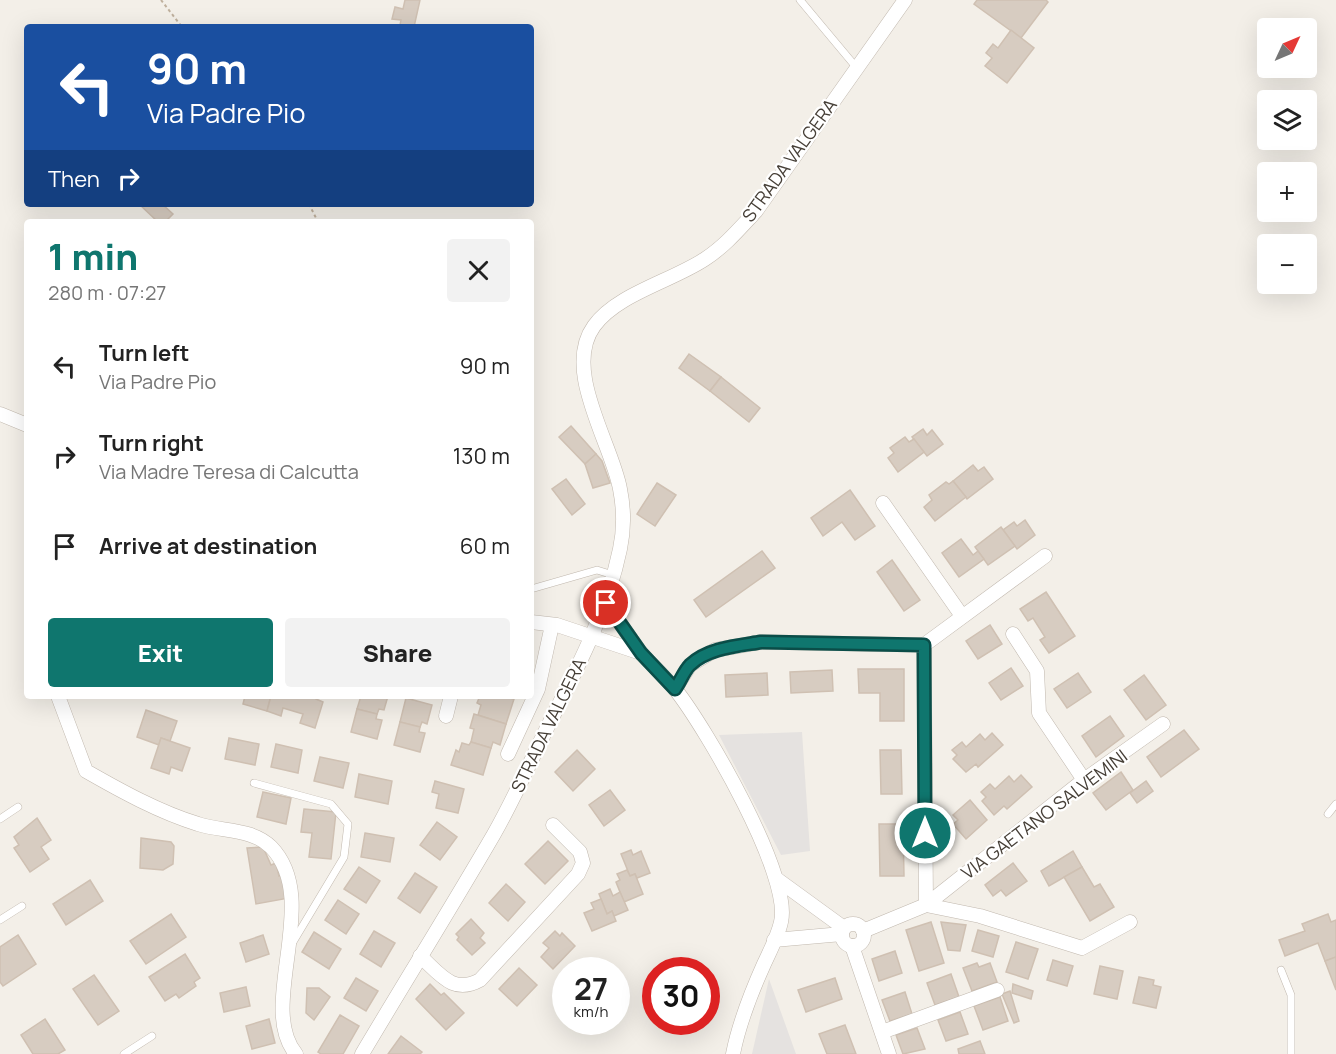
<!DOCTYPE html>
<meta charset="utf-8">
<style>
:root{--surface:#fff;--page:#f2f2f2;--text:#222;--muted:#767676;--accent:#0f766e}
body{margin:0;font-family:Manrope,sans-serif;background:var(--page);color:var(--text);height:100vh;display:flex;flex-direction:column;font-size:22px;white-space:nowrap}
*{box-sizing:border-box;margin:0}
p{font-size:20px;color:var(--muted)}
.icon{flex:none;width:33px;height:33px;fill:none;stroke:currentColor;stroke-width:2;stroke-linecap:round;stroke-linejoin:round}
.map{position:relative;flex:1;overflow:hidden}
.side{position:absolute;left:24px;top:219px;width:510px;height:480px;display:flex;flex-direction:column;background:var(--surface);border-radius:6px;box-shadow:0 6px 24px #0002}
.side>*{flex:none}
.banner{position:absolute;left:24px;top:24px;width:510px;height:183px;border-radius:6px;box-shadow:0 6px 24px #0002;background:#1a4fa0;color:#fff;overflow:hidden}
.needle{width:39px;rotate:46deg}
.tools{position:absolute;left:1257px;top:18px;display:grid;gap:12px}
.tools a{display:grid;place-items:center;width:60px;height:60px;border-radius:6px;background:var(--surface);box-shadow:0 6px 24px #0002;font-size:30px}
.speed{position:absolute;left:552px;top:957px;display:flex;gap:12px;font-size:30px;font-weight:700;text-align:center}
.speed>*{display:grid;place-content:center;width:78px;height:78px;border-radius:50%;background:var(--surface);box-shadow:0 6px 24px #0002;line-height:1}
.speed small{font-size:15px;font-weight:400}
.speed .limit{border:9px solid #d22;background:#fff;color:#111}
.pin{position:absolute;display:grid;place-items:center;width:51px;height:51px;color:#fff;margin:-26px;border:3px solid #fff;border-radius:50%;box-shadow:0 2px 6px #0007}
.me{position:absolute;width:66px;margin:-33px;rotate:0deg;stroke-linejoin:round;filter:drop-shadow(0 0 4px #0008)}
.turn{display:flex;align-items:center;gap:21px;height:126px;padding:0 24px;font-size:27px}
.turn .icon{width:78px;height:78px;stroke-width:2.5}
.turn b{display:block;font-size:42px;line-height:51px}
.then{display:flex;align-items:center;height:57px;padding:0 24px;background:#0003;gap:12px;font-size:22px}
.round{display:grid;place-items:center;flex:none;width:63px;height:63px;border-radius:6px;background:var(--page)}
.headline{display:flex;align-items:center;justify-content:space-between;height:102px;padding:0 24px}
h1{font-size:36px;font-weight:800;line-height:45px;color:var(--accent)}
.action{display:flex;gap:12px;margin-top:auto;padding:12px 24px}
.action a{flex:1;height:69px;border-radius:6px;background:var(--accent);color:#fff;font-size:24px;font-weight:800;line-height:69px;text-align:center}
.action a+a{background:var(--page);color:var(--text)}
ul{padding:0;list-style:none}
li{display:flex;align-items:center;gap:18px;height:90px;padding:0 24px}
li div{flex:1}
li b{display:block;font-size:22px}
li em{font-style:normal}
.map>svg:first-child{display:block}
.parking{fill:#e5e2e0}
.building{fill:#d7ccc1;stroke:#cfc0b2;stroke-width:1.5}
.lines{fill:none;stroke-linecap:round;stroke-linejoin:round}
.service-casing{stroke:#c1b8ae;stroke-width:8}
.minor-casing{stroke:#c1b8ae;stroke-width:15}
.path{stroke:#bfb09d;stroke-width:2;stroke-dasharray:3 3;stroke-linecap:butt}
.service{stroke:#fff;stroke-width:7}
.minor{stroke:#fff;stroke-width:14}
.route-casing{stroke:#0a4d48;stroke-width:15}
.route{stroke:#0f766e;stroke-width:10}
.labels{text-anchor:middle;dominant-baseline:central;stroke-width:4.5;stroke-linejoin:round;paint-order:stroke}
.street-label{font-size:18px;fill:#463f37;stroke:#fff}
</style>
<div class="map">
<svg width="1336" height="1054" viewBox="0 0 1336 1054">
<rect width="100%" height="100%" fill="#f3efe8"/>
<g class="parking">
<polygon points="802,732 810,851 781,855 719,735"/>
<polygon points="769,979 796,1054 752,1054"/>
</g>
<g class="building">
<polygon points="405,0 420,0 414,27 400,25 401,20 392,19 395,7 403,9"/>
<polygon points="977,0 1046,0 1048,2 1021,38 974,4"/>
<polygon points="1011,30 1034,48 1007,83 985,66 992,58 986,53 993,44 998,48"/>
<polygon points="139,204 162,204 173,214 165,222 158,222"/>
<polygon points="689,354 721,377 710,391 679,368"/>
<polygon points="721,377 760,408 749,422 710,391"/>
<polygon points="571,426 596,454 585,464 559,437"/>
<polygon points="923,429 927,435 932,430 943,444 927,456 912,437"/>
<polygon points="905,437 909,442 914,439 924,452 898,472 888,458 894,453 890,448"/>
<polygon points="596,454 602,461 610,483 593,488 585,464"/>
<polygon points="973,465 978,471 984,467 993,479 967,499 953,481"/>
<polygon points="566,479 585,504 572,515 552,489"/>
<polygon points="953,481 966,497 935,521 924,507 932,500 929,495 946,482 949,484"/>
<polygon points="657,483 676,495 655,526 637,514"/>
<polygon points="850,490 875,526 855,540 842,522 823,536 811,518"/>
<polygon points="1025,520 1035,535 1017,549 1003,530 1014,522 1017,526"/>
<polygon points="1001,527 1015,546 988,565 975,547"/>
<polygon points="961,539 973,555 978,551 984,559 959,577 942,553"/>
<polygon points="762,551 775,568 706,617 694,600"/>
<polygon points="892,560 920,600 904,611 877,572"/>
<polygon points="1046,592 1075,636 1049,653 1040,640 1045,637 1033,618 1028,621 1020,609"/>
<polygon points="990,625 1002,644 978,659 966,641"/>
<polygon points="1011,668 1023,686 1001,700 989,683"/>
<polygon points="858,669 904,669 904,721 880,721 880,693 859,693"/>
<polygon points="832,670 833,691 791,693 790,672"/>
<polygon points="767,673 768,695 726,697 725,675"/>
<polygon points="1078,673 1091,692 1067,708 1054,689"/>
<polygon points="1144,675 1166,705 1146,720 1124,690"/>
<polygon points="245,696 271,696 267,711 243,704"/>
<polygon points="271,696 317,696 316,699 323,702 315,728 300,723 303,714 283,708 281,716 267,711"/>
<polygon points="361,696 388,696 384,710 379,709 377,714 357,709"/>
<polygon points="480,696 503,696 514,699 506,724 478,715 481,705 477,703"/>
<polygon points="406,698 432,705 427,724 422,722 420,727 400,722"/>
<polygon points="357,709 377,714 376,719 382,720 377,739 351,732"/>
<polygon points="146,710 177,721 170,741 161,738 159,745 137,737"/>
<polygon points="474,714 506,724 500,745 493,742 491,748 471,742 474,729 470,728"/>
<polygon points="1110,716 1124,736 1096,757 1082,736"/>
<polygon points="400,722 420,727 419,732 425,733 420,752 394,745"/>
<polygon points="1184,730 1199,749 1161,777 1147,757"/>
<polygon points="992,733 1003,745 978,767 976,764 966,772 953,759 957,755 952,750 962,742 966,747 980,734 985,740"/>
<polygon points="161,738 190,748 182,771 171,767 169,774 151,768"/>
<polygon points="229,738 259,744 255,765 225,759"/>
<polygon points="471,742 491,748 483,775 451,765 456,750 459,752 462,743 469,745"/>
<polygon points="276,744 302,750 298,773 271,767"/>
<polygon points="577,750 595,769 573,791 555,772"/>
<polygon points="880,750 901,750 902,794 881,794"/>
<polygon points="320,757 349,763 343,788 314,781"/>
<polygon points="1121,772 1133,790 1106,810 1093,793"/>
<polygon points="359,774 392,781 388,804 355,797"/>
<polygon points="1021,775 1032,787 1007,809 1004,806 994,815 982,801 986,797 981,792 990,784 995,789 1009,776 1014,782"/>
<polygon points="435,781 464,789 458,813 436,808 439,794 432,792"/>
<polygon points="1146,781 1153,791 1137,803 1130,793"/>
<polygon points="610,790 625,810 604,826 589,805"/>
<polygon points="263,792 291,798 286,824 257,817"/>
<polygon points="970,800 987,820 966,839 953,824 958,820 953,815"/>
<polygon points="304,809 336,812 331,859 309,857 312,833 301,832"/>
<polygon points="37,818 51,840 41,847 49,859 30,872 14,848 19,845 14,837"/>
<polygon points="437,822 457,837 440,860 420,845"/>
<polygon points="879,824 903,824 904,876 880,876"/>
<polygon points="365,833 394,838 390,862 361,857"/>
<polygon points="141,838 171,842 174,846 173,864 163,870 140,868"/>
<polygon points="548,841 568,861 545,884 525,864"/>
<polygon points="263,847 271,865 276,863 279,876 284,875 289,898 256,904 247,848"/>
<polygon points="631,850 633,855 641,851 650,873 637,878 635,874 630,876 621,854"/>
<polygon points="1073,851 1082,867 1049,886 1041,871"/>
<polygon points="1013,863 1027,881 1006,896 1001,890 993,896 985,885"/>
<polygon points="359,867 380,881 366,903 344,889"/>
<polygon points="1082,867 1094,887 1100,884 1114,907 1090,921 1064,877"/>
<polygon points="627,870 630,876 635,874 643,894 624,902 616,882 620,880 617,874"/>
<polygon points="415,873 437,887 420,913 398,898"/>
<polygon points="90,880 103,901 66,925 53,904"/>
<polygon points="506,884 525,902 508,921 489,903"/>
<polygon points="610,889 613,896 620,892 628,910 614,916 612,911 607,914 599,894"/>
<polygon points="601,899 607,914 612,911 616,921 592,931 584,913 594,909 591,903"/>
<polygon points="338,900 359,914 346,934 325,920"/>
<polygon points="171,914 186,937 146,964 130,941"/>
<polygon points="1328,914 1331,922 1336,920 1336,957 1325,961 1318,943 1285,956 1279,940 1305,931 1302,924"/>
<polygon points="471,919 484,933 480,938 485,943 472,955 457,940 459,937 456,934"/>
<polygon points="931,922 944,963 919,971 906,930"/>
<polygon points="941,922 966,925 960,951 948,950"/>
<polygon points="978,930 999,936 993,957 972,951"/>
<polygon points="374,931 395,943 381,967 360,954"/>
<polygon points="555,931 560,936 562,933 575,946 553,969 541,957 549,948 543,943"/>
<polygon points="314,932 341,949 329,969 302,952"/>
<polygon points="18,935 36,964 3,986 0,982 0,947"/>
<polygon points="263,935 269,954 246,962 240,943"/>
<polygon points="1016,942 1038,949 1028,979 1006,972"/>
<polygon points="895,951 902,973 879,981 872,959"/>
<polygon points="185,954 200,978 194,982 196,986 179,998 176,994 165,1001 149,977"/>
<polygon points="1336,957 1336,990 1325,961"/>
<polygon points="1053,960 1073,966 1067,986 1047,980"/>
<polygon points="977,963 979,967 990,963 997,982 972,991 963,968"/>
<polygon points="1100,966 1123,971 1117,999 1094,994"/>
<polygon points="519,968 537,985 517,1006 499,989"/>
<polygon points="951,974 959,997 935,1005 927,983"/>
<polygon points="94,975 119,1011 98,1025 73,989"/>
<polygon points="1139,977 1154,980 1153,985 1161,987 1156,1008 1133,1003"/>
<polygon points="356,978 378,991 366,1011 344,998"/>
<polygon points="835,978 842,999 806,1012 798,990"/>
<polygon points="430,984 441,995 444,993 464,1013 446,1030 416,999"/>
<polygon points="1013,984 1033,991 1031,999 1012,993"/>
<polygon points="246,987 250,1006 224,1012 220,993"/>
<polygon points="307,988 319,988 330,997 314,1020 306,1013"/>
<polygon points="1010,991 1019,1021 1014,1023 1002,994"/>
<polygon points="905,992 912,1014 890,1021 882,1000"/>
<polygon points="1000,997 1008,1021 983,1030 974,1006"/>
<polygon points="960,1012 968,1034 946,1041 938,1020"/>
<polygon points="340,1015 359,1026 343,1054 321,1054 318,1052"/>
<polygon points="45,1019 65,1050 58,1054 33,1054 21,1035"/>
<polygon points="269,1019 275,1043 252,1049 246,1026"/>
<polygon points="845,1025 856,1054 827,1054 819,1034"/>
<polygon points="917,1028 925,1049 903,1054 896,1035"/>
<polygon points="401,1036 422,1052 420,1054 388,1054"/>
<polygon points="980,1041 985,1054 959,1054 958,1049"/>
</g>
<g class="lines">
<defs>
<g id="service">
<polyline points="800,0 856,67"/>
<polyline points="531,589 597,570 613,575"/>
<polyline points="254,783 331,804 348,824 344,857 293,942"/>
<polyline points="1328,814 1336,804"/>
<polyline points="0,819 18,807"/>
<polyline points="0,920 22,906"/>
<polyline points="1281,970 1291,995 1291,1054"/>
<polyline points="124,1054 152,1036"/>
</g>
<g id="minor">
<polyline points="0,414 27,425"/>
<polyline points="883,503 962,616"/>
<polyline points="531,622 557,625 641,653 606,603"/>
<polyline points="1013,634 1037,671 1039,713 1084,780"/>
<polyline points="924,645 926,905"/>
<path d="M641,653C652,665 665,677 675,689C706,728 792,876 781,922C778,936 770,951 764,964C751,993 739,1023 733,1054"/>
<polyline points="675,689 690,665 715,650 761,642 924,645 1045,556"/>
<path d="M58,696L86,771C121,791 159,812 198,824C222,832 252,828 271,847C323,900 256,1006 296,1054"/>
<polyline points="446,716 451,696"/>
<polyline points="508,754 538,689 552,625"/>
<polyline points="778,880 844,928"/>
<polyline points="926,905 1084,780 1163,724"/>
<circle cx="853" cy="935" r="11"/>
<polyline points="863,931 926,905 980,916 1082,948 1130,922"/>
<polyline points="774,940 842,934"/>
<polyline points="852,946 889,1054"/>
<path d="M420,956C440,974 453,995 480,980L578,874L583,863L580,852L553,825"/>
<polyline points="882,1032 997,990"/>
<path d="M362,1054C406,980 451,908 494,834C514,799 530,762 548,726C577,669 607,612 620,549C624,530 624,509 620,489C612,444 562,370 594,326C617,294 672,281 705,259C725,246 740,228 756,211L905,0"/>
</g>
</defs>
<use href="#service" class="service-casing"/>
<use href="#minor" class="minor-casing"/>
<g class="path">
<polyline points="161,0 182,27"/>
<polyline points="309,204 318,222"/>
</g>
<use href="#service" class="service"/>
<use href="#minor" class="minor"/>
</g>
<g class="lines">
<defs>
<path id="route" d="M606,603L641,653L675,689C680,682 684,671 690,665C708,648 737,646 761,642L924,645L925,833"/>
</defs>
<use href="#route" class="route-casing"/>
<use href="#route" class="route"/>
</g>
<g class="labels">
<g class="street-label">
<text transform="translate(789 160) rotate(-54)">STRADA VALGERA</text>
<text transform="translate(548 725) rotate(-64)">STRADA VALGERA</text>
<text transform="translate(1044 814) rotate(-37)">VIA GAETANO SALVEMINI</text>
</g>
</g>
</svg>
<div class="tools">
<a><svg class="needle" viewBox="-14 -14 28 28"><path d="M0-13l5 13h-10z" fill="#e53935"/><path d="M0 13l5-13h-10z" fill="#767676"/></svg></a>
<a><svg class="icon" aria-label="layers" viewBox="0 0 24 24"><path d="M12 4l9 5-9 5-9-5zM3 14l9 5 9-5"/></svg></a>
<a>+</a>
<a>−</a>
</div>
<div class="speed"><div>27<small>km/h</small></div><div class="limit">30</div></div>
<div class="pin" style="left:606px;top:603px;background:#d93025"><svg class="icon" aria-label="arrive" viewBox="0 0 24 24"><path d="M6 21V4h12l-3 4 3 4H6"/></svg></div>
<svg class="me" style="left:925px;top:833px" viewBox="-20 -20 40 40"><circle r="17" fill="#0f766e" stroke="#fff" stroke-width="3"/><path d="M0-11L8 9 0 5-8 9z" fill="#fff"/></svg>
<div class="banner">
<div class="turn"><svg class="icon" aria-label="left" viewBox="0 0 24 24"><path d="M17 20v-9H6M10 6l-5 5 5 5"/></svg><div><b>90 m</b>Via Padre Pio</div></div>
<div class="then">Then<svg class="icon" aria-label="right" viewBox="0 0 24 24"><path d="M7 20v-9h11M14 6l5 5-5 5"/></svg></div>
</div>
<section class="side">
<div class="headline"><div><h1>1 min</h1><p>280 m · 07:27</p></div><a class="round"><svg class="icon" aria-label="close" viewBox="0 0 24 24"><path d="M6 6l12 12M18 6L6 18"/></svg></a></div>
<ul>
<li><svg class="icon" aria-label="left" viewBox="0 0 24 24"><path d="M17 20v-9H6M10 6l-5 5 5 5"/></svg><div><b>Turn left</b><p>Via Padre Pio</p></div><em>90 m</em></li>
<li><svg class="icon" aria-label="right" viewBox="0 0 24 24"><path d="M7 20v-9h11M14 6l5 5-5 5"/></svg><div><b>Turn right</b><p>Via Madre Teresa di Calcutta</p></div><em>130 m</em></li>
<li><svg class="icon" aria-label="arrive" viewBox="0 0 24 24"><path d="M6 21V4h12l-3 4 3 4H6"/></svg><div><b>Arrive at destination</b></div><em>60 m</em></li>
</ul>
<div class="action"><a>Exit</a><a>Share</a></div>
</section>
</div>
